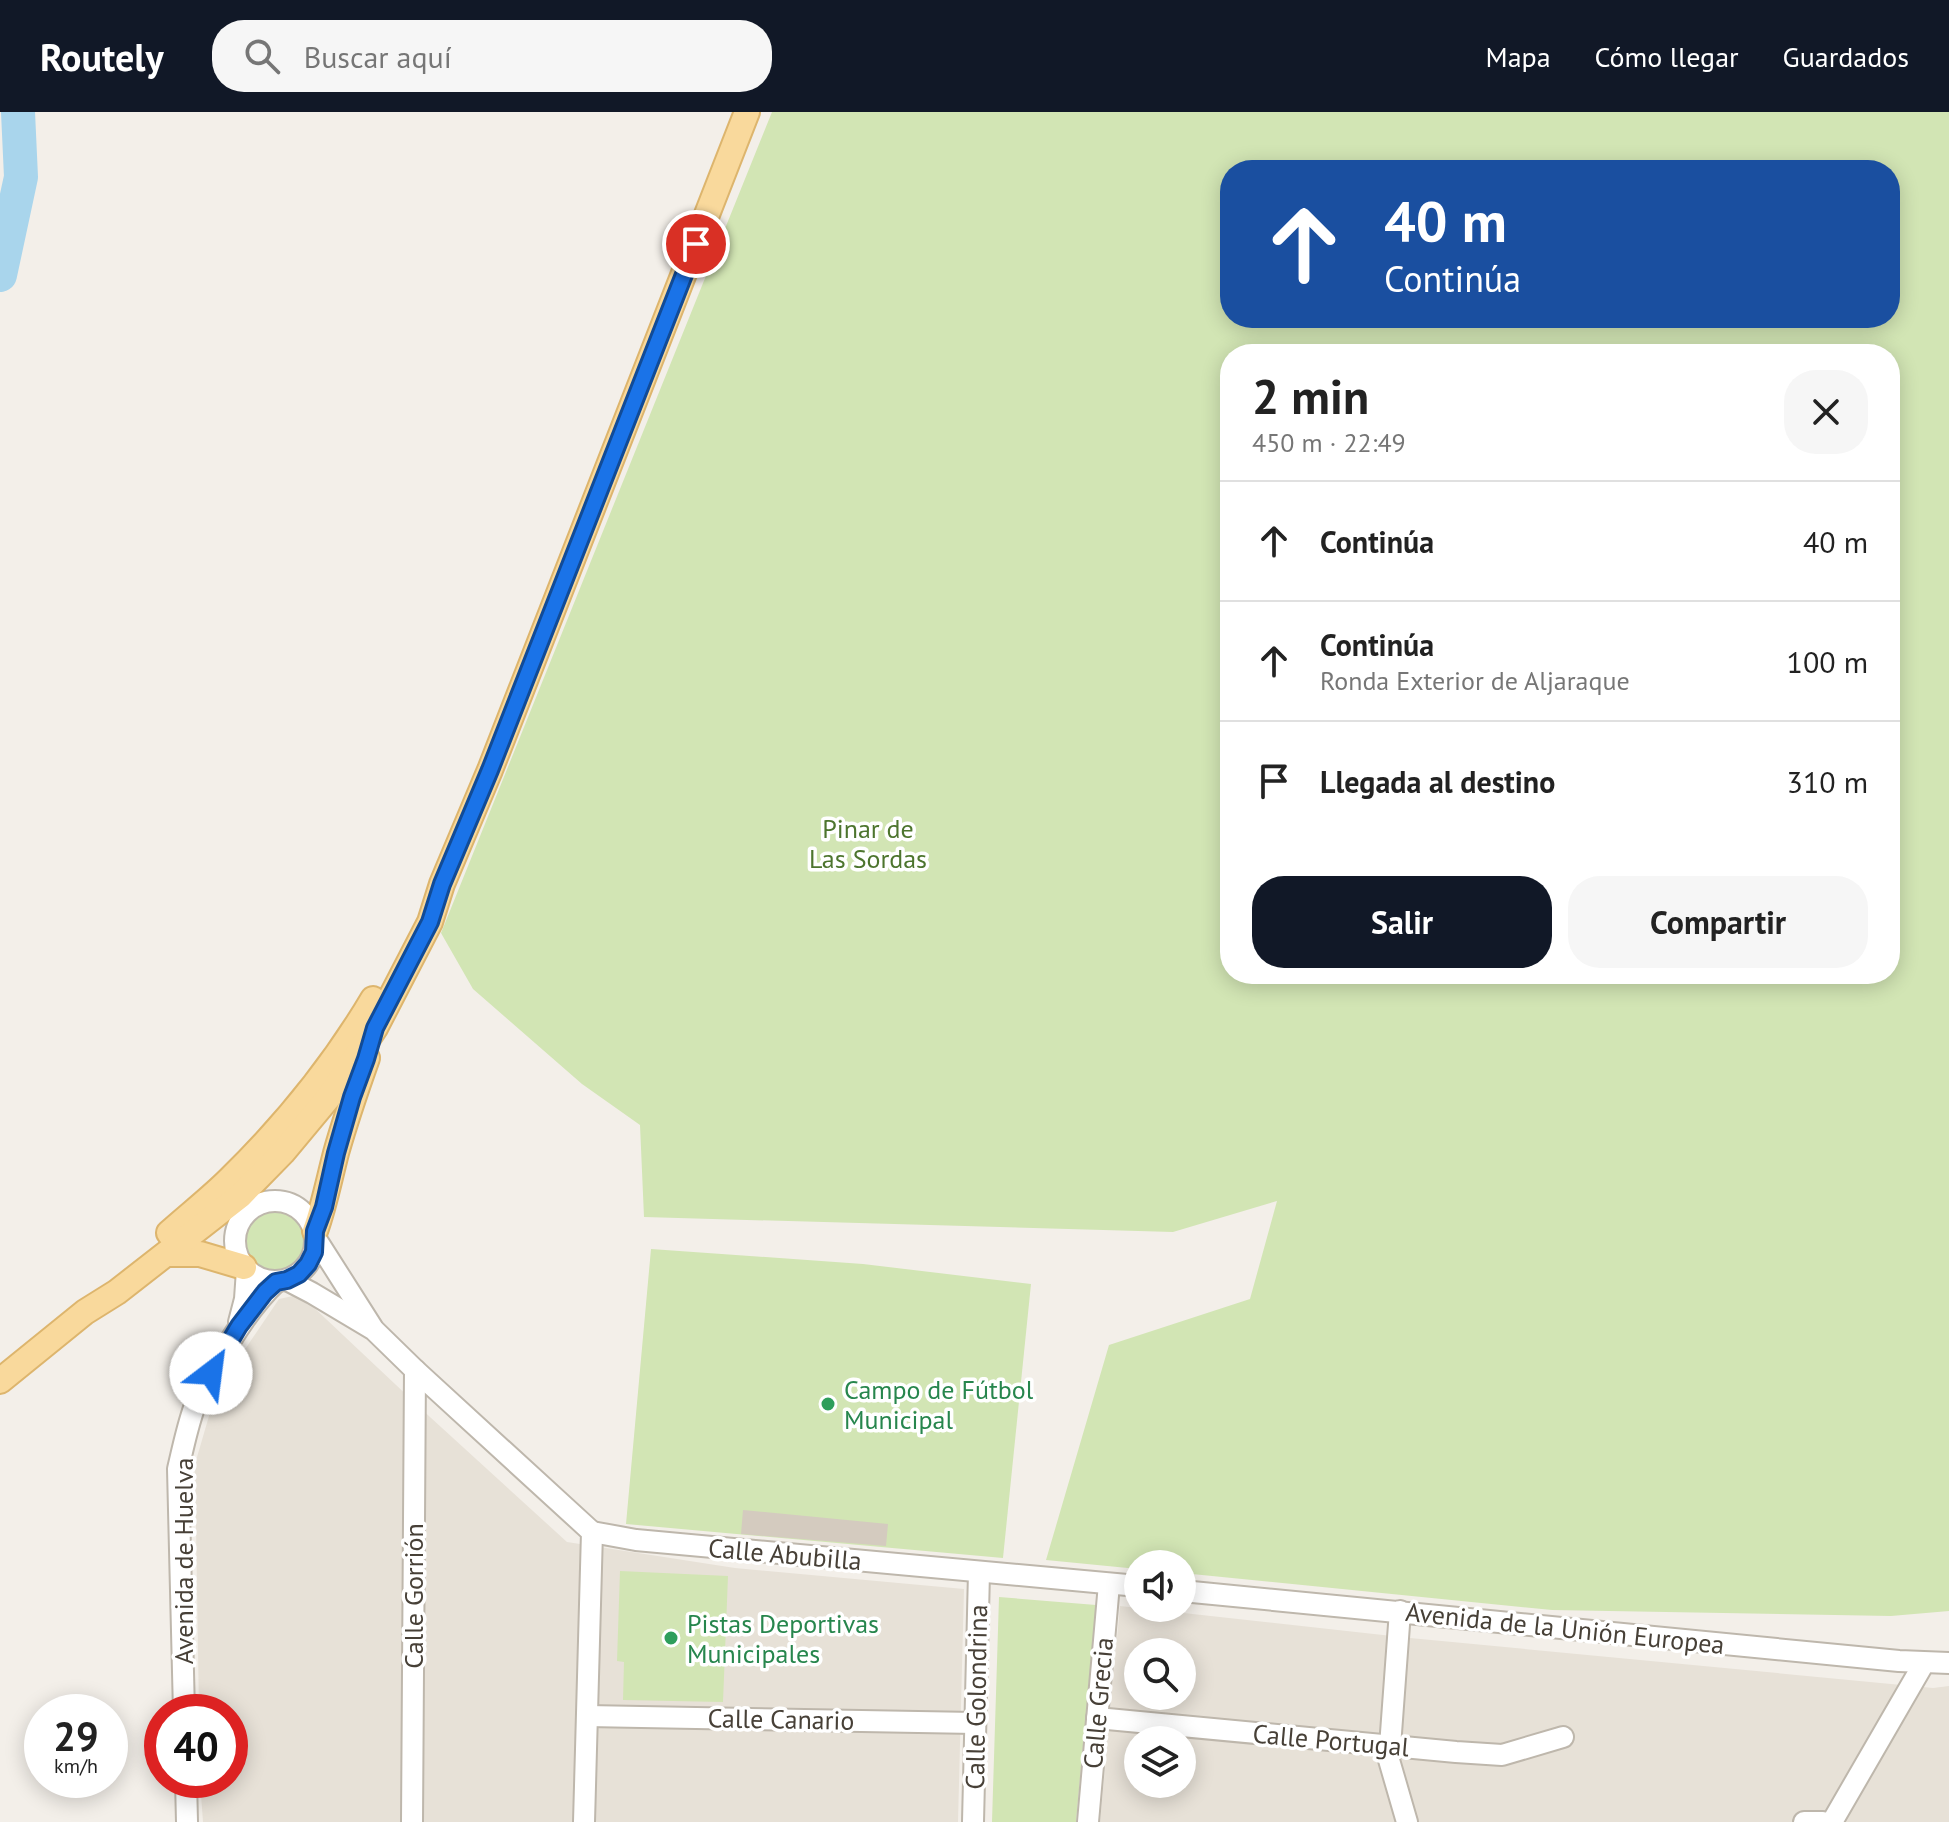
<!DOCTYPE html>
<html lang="es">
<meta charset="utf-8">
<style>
:root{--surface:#fff;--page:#f6f6f6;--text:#222;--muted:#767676;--line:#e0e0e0;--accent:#111827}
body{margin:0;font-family:"PT Sans",sans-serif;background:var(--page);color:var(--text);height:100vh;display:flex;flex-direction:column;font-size:30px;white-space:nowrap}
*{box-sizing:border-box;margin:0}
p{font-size:26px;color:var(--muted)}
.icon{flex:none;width:44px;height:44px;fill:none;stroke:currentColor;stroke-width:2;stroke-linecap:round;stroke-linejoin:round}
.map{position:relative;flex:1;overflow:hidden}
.details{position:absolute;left:1220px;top:232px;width:680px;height:640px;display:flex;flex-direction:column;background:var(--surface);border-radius:32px;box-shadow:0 4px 20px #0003}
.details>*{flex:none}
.guide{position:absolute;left:1220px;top:48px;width:680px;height:168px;border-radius:32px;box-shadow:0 4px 20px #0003;background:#1a4fa0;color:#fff;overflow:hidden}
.controls{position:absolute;left:1124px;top:1438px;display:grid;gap:16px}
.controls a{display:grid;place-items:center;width:72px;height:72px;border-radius:50%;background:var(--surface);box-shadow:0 4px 20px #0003;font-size:40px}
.speed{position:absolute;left:24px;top:1582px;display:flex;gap:16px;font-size:40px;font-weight:700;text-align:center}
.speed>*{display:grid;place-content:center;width:104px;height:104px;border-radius:50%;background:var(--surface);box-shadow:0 4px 20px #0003;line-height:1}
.speed small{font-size:20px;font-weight:400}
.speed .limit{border:12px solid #d22;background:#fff;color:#111}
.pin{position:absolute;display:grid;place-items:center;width:68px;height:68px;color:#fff;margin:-34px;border:4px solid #fff;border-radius:50%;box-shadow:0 2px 8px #0007}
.me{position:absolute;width:88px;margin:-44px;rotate:30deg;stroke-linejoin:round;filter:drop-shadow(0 0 6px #0008)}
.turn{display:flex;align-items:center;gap:28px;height:168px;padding:0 32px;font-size:36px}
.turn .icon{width:104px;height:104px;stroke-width:2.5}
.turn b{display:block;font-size:56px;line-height:68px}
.round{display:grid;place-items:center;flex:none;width:84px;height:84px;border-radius:32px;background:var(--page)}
.head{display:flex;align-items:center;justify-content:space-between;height:136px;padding:0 32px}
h1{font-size:48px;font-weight:600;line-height:60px}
.action{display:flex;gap:16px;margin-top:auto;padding:16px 32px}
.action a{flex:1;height:92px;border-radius:32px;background:var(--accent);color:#fff;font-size:32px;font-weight:600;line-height:92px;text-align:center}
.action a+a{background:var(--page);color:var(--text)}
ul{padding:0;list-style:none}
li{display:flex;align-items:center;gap:24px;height:120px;padding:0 32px;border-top:2px solid var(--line)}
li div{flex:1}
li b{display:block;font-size:30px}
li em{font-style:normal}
header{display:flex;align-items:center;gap:48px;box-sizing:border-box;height:112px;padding:0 40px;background:var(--accent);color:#fff}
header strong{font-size:38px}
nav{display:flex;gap:44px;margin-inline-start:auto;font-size:28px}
.search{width:560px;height:72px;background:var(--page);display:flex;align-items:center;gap:20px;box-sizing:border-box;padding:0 28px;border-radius:32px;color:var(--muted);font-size:30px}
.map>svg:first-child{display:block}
.residential{fill:#e7e1d7;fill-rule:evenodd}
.green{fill:#d2e5b4;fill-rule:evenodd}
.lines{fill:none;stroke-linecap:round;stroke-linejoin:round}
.river{stroke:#a9d5ec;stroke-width:34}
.building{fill:#d4cbbf}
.minor-casing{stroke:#beb7ac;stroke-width:24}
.major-casing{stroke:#ddb56d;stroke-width:28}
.minor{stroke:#fff;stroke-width:20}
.major{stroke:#f9d99c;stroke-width:24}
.route-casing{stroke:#114b97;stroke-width:20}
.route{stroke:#1a73e8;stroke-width:14}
.leisure-dot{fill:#2e9e5b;stroke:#fff;stroke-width:3}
.labels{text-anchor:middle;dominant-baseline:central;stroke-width:7;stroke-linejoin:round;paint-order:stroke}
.park-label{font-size:26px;fill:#4d752e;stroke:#fff}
.leisure-label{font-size:26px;fill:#27864d;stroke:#fff;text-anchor:start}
.street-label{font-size:26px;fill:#474037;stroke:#fff}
</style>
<header>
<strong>Routely</strong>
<div class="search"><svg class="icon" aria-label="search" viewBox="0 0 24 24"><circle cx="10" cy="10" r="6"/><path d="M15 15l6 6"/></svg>Buscar aquí</div>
<nav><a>Mapa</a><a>Cómo llegar</a><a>Guardados</a></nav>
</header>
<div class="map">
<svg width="1949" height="1710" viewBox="0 0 1949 1710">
<rect width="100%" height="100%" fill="#f3efe9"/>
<g class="residential">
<polygon points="293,1184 309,1191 430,1305 567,1430 735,1456 964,1477 958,1710 203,1710 200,1668 230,1668 230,1600 199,1600 195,1352 216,1280 279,1187"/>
<path d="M1120,1494L1410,1526L1933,1576L1949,1574V1710H1100ZM1138,1540H1182V1584H1138ZM1138,1628H1182V1672H1138Z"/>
</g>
<g class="green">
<path d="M772,0H1949V1499L1891,1504L1552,1498L1182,1461V1452H1138V1457L1046,1448L1109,1233L1250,1187L1277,1089L1173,1120L644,1105L640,1013L582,972L473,877L441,821ZM1890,58V206H1230V58ZM1890,242V862H1230V242Z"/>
<circle cx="276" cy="1129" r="30"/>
<polygon points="651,1137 863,1152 1031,1172 1003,1446 626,1412"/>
<polygon points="620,1459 728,1464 723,1590 623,1588 624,1550 617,1549"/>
<polygon points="999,1485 1096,1493 1076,1710 992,1710"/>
</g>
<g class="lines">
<polyline class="river" points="0,163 21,65 18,0"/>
</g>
<polygon class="building" points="743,1398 888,1412 886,1434 741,1422"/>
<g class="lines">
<defs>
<g id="minor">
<circle cx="275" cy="1129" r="40"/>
<polyline points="316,1127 372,1215"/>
<polyline points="287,1168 312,1181 374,1218 415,1258 592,1420 584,1710"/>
<polyline points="239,1210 245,1187 247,1158"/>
<polyline points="592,1420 636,1428 1138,1474"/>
<polyline points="1182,1479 1899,1549 1949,1551"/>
<polyline points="1400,1499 1389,1648 1407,1710"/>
<path d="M184,1600L178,1357C183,1336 187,1316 194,1296C200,1280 209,1265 217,1251C234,1222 252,1193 276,1170"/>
<polyline points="587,1604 975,1611"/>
<polyline points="1097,1606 1456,1640 1502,1643 1563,1625"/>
<polyline points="186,1668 187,1710"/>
<polyline points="412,1710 415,1258"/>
<polyline points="973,1710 979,1460"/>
<polyline points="1088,1710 1109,1472"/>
<polyline points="1804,1710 1823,1710"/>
<polyline points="1832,1710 1924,1551"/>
</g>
<g id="major">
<path d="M315,1119C324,1094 329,1068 336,1041C345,1009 356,977 367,946"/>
<path d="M169,1121C189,1103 211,1086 230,1067C284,1014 334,953 373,887"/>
<polyline points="167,1142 200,1142 244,1155"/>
<polyline points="0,1269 85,1200 117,1180 240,1084 283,1040 328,986 375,916 430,810 442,772 490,658 747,0"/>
</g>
</defs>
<use href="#minor" class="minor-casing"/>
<use href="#major" class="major-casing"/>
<use href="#minor" class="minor"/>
<use href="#major" class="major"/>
</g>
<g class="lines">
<defs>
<polyline id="route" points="211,1261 239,1214 265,1180 276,1170 287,1168 299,1162 308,1152 314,1140 315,1119 324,1095 336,1041 352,985 366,947 375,916 430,810 442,772 490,658 696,132"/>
</defs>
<use href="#route" class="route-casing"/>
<use href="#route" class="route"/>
</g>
<g class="leisure-dot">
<circle cx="828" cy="1292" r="8"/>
<circle cx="671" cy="1526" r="8"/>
</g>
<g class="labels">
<g class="park-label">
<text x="868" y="716">Pinar de<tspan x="868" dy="30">Las Sordas</tspan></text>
</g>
<g class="leisure-label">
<text x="844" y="1277">Campo de Fútbol<tspan x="844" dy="30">Municipal</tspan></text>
<text x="687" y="1511">Pistas Deportivas<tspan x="687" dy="30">Municipales</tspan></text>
</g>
<g class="street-label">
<text transform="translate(785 1442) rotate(5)">Calle Abubilla</text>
<text transform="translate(183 1449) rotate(-90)">Avenida de Huelva</text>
<text transform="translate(413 1484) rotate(-90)">Calle Gorrión</text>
<text transform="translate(1565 1516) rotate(6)">Avenida de la Unión Europea</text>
<text transform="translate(976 1585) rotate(-89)">Calle Golondrina</text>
<text transform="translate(1098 1591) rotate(-85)">Calle Grecia</text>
<text transform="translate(781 1607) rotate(1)">Calle Canario</text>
<text transform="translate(1331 1628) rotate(5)">Calle Portugal</text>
</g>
</g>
</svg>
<div class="controls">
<a><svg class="icon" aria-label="sound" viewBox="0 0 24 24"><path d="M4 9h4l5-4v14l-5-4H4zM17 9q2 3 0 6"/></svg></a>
<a><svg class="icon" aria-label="search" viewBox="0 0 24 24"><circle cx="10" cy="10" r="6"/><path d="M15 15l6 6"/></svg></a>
<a><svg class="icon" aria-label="layers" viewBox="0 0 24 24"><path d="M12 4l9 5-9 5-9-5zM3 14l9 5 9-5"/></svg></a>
</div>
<div class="speed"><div>29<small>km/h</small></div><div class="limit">40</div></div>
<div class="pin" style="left:696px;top:132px;background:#d93025"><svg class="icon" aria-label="arrive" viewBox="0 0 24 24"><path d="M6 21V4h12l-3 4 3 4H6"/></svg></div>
<svg class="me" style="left:211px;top:1261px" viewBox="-20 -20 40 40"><circle r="19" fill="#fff"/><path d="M0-13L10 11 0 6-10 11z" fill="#1a73e8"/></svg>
<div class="guide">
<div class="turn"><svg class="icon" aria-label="ahead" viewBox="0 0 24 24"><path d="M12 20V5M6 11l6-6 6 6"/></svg><div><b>40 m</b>Continúa</div></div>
</div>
<section class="details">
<div class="head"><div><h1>2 min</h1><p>450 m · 22:49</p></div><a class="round"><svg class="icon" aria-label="close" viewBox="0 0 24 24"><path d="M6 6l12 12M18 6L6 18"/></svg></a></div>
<ul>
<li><svg class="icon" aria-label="ahead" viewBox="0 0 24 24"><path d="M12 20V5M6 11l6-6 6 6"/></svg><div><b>Continúa</b></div><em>40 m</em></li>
<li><svg class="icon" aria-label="ahead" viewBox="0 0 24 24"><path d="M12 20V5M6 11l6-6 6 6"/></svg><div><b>Continúa</b><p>Ronda Exterior de Aljaraque</p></div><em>100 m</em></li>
<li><svg class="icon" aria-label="arrive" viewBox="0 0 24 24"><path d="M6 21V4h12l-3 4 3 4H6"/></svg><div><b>Llegada al destino</b></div><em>310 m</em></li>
</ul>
<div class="action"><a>Salir</a><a>Compartir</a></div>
</section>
</div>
